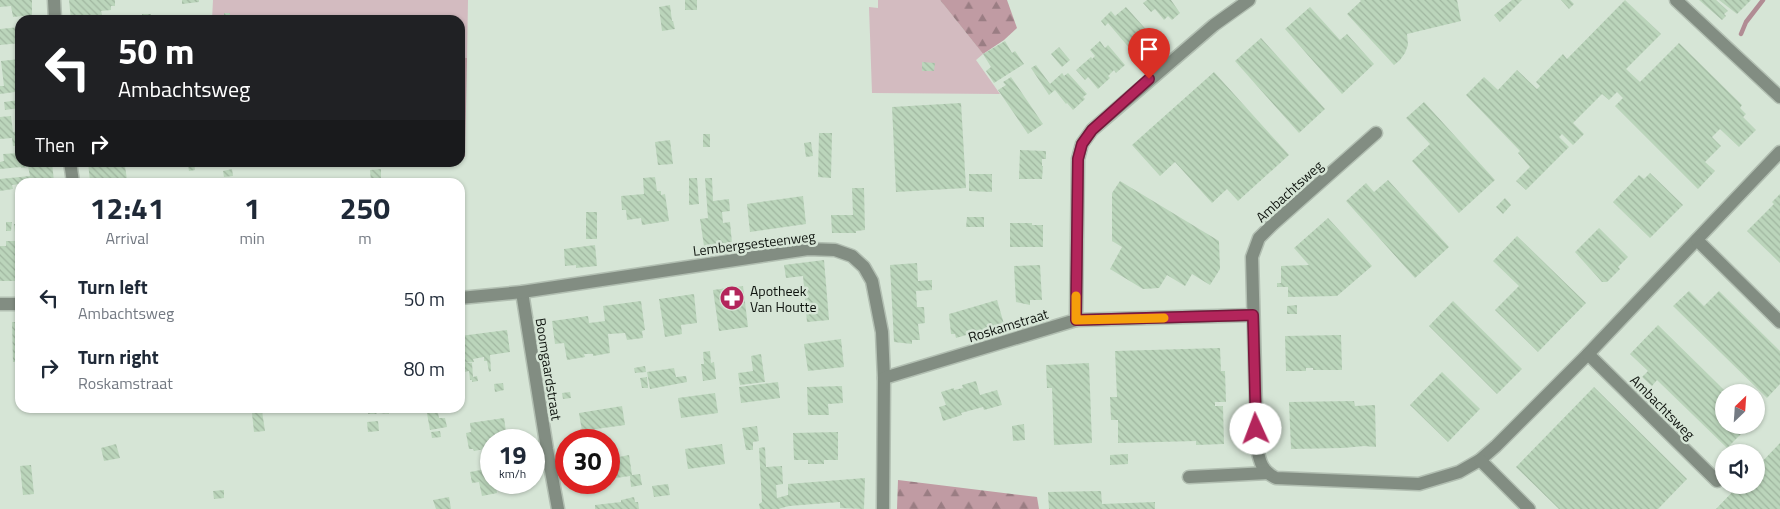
<!DOCTYPE html>
<style>
:root{--surface:#fff;--page:#f2f2f3;--text:#1f2937;--muted:#747a83}
body{margin:0;font-family:"Titillium Web",sans-serif;background:var(--page);color:var(--text);height:100vh;display:flex;flex-direction:column;font-size:19px;white-space:nowrap}
*{box-sizing:border-box;margin:0}
p{font-size:16px;color:var(--muted)}
.icon{flex:none;width:28px;height:28px;fill:none;stroke:currentColor;stroke-width:2;stroke-linecap:round;stroke-linejoin:round}
.map{position:relative;flex:1;overflow:hidden}
.side{position:absolute;left:15px;top:178px;width:450px;height:235px;display:flex;flex-direction:column;background:var(--surface);border-radius:15px;box-shadow:0 1px 4px #0004}
.side>*{flex:none}
.top-card{position:absolute;left:15px;top:15px;width:450px;height:152px;border-radius:15px;box-shadow:0 1px 4px #0004;background:#202124;color:#fff;overflow:hidden}
.needle{width:32px;rotate:25deg}
.fabs{position:absolute;left:1715px;top:384px;display:grid;gap:10px}
.fabs a{display:grid;place-items:center;width:50px;height:50px;border-radius:50%;background:var(--surface);box-shadow:0 1px 4px #0004;font-size:25px}
.speed{position:absolute;left:480px;top:429px;display:flex;gap:10px;font-size:25px;font-weight:700;text-align:center}
.speed>*{display:grid;place-content:center;width:65px;height:65px;border-radius:50%;background:var(--surface);box-shadow:0 1px 4px #0004;line-height:1}
.speed small{font-size:12px;font-weight:400}
.speed .limit{border:8px solid #d22;background:#fff;color:#111}
.pin{position:absolute;display:grid;place-items:center;width:42px;height:42px;color:#fff;margin:-51px -21px;border-radius:50% 50% 50% 0;rotate:-45deg;box-shadow:0 0 5px #0007}
.pin .icon{rotate:45deg}
.me{position:absolute;width:55px;margin:-28px;rotate:358deg;stroke-linejoin:round;filter:drop-shadow(0 0 4px #0008)}
.turn{display:flex;align-items:center;gap:18px;height:105px;padding:0 20px;font-size:22px}
.turn .icon{width:65px;height:65px;stroke-width:2.5}
.turn b{display:block;font-size:35px;line-height:42px}
.then{display:flex;align-items:center;height:48px;padding:0 20px;background:#0003;gap:10px;font-size:19px}
.eta{display:flex;justify-content:space-evenly;align-items:center;height:85px;text-align:center}
.eta b{font-size:30px;font-weight:700;line-height:35px}
ul{padding:0;list-style:none}
li{display:flex;align-items:center;gap:15px;height:70px;padding:0 20px}
li div{flex:1}
li b{display:block;font-size:19px}
li em{font-style:normal}
.map>svg:first-child{display:block}
.grass{fill:#d3bbc0}
.forest{fill:url(#forest-firs)}
.lines{fill:none;stroke-linecap:round;stroke-linejoin:round}
.stream{stroke:#b18c94;stroke-width:4.5}
.building{fill:url(#building-back-hatch)}
.minor-casing{stroke:#b2bfb2;stroke-width:15}
.minor{stroke:#828d82;stroke-width:12}
.route-casing{stroke:#74183b;stroke-width:12}
.route{stroke:#b3255b;stroke-width:9}
.slow{stroke:#f59e0b;stroke-width:9}
.labels{text-anchor:middle;dominant-baseline:central;stroke-width:5;stroke-linejoin:round;paint-order:stroke}
.street-label{font-size:14px;fill:#0f140f;stroke:#d6e5d6}
.poi-label{font-size:14px;fill:#0f140f;stroke:#d6e5d6;text-anchor:start}
</style>
<div class="map">
<svg width="1780" height="509" viewBox="0 0 1780 509">
<defs>
<pattern id="forest-firs" width="22" height="20" patternUnits="userSpaceOnUse" patternTransform="scale(1.25)"><rect width="22" height="20" fill="#c09ba3"/><path d="M5 1l3.5 6h-7zM16 11l3.5 6h-7z" fill="#9a7d83"/></pattern>
<pattern id="building-back-hatch" width="6" height="6" patternUnits="userSpaceOnUse" patternTransform="scale(1.25)"><rect width="6" height="6" fill="#bbd5bb"/><path d="M-1 5l2 2M0 0l6 6M5-1l2 2" fill="none" stroke="#a0b6a0"/></pattern>
</defs>
<rect width="100%" height="100%" fill="#d6e5d6"/>
<g class="grass">
<polygon points="213,0 468,0 467,58 460,57 460,20 212,20"/>
<polygon points="878,0 940,0 983,54 976,60 1000,94 872,93 869,7 878,8"/>
</g>
<g class="forest">
<polygon points="940,0 1007,0 1017,28 1004,40 983,54"/>
<polygon points="460,57 467,58 465,157 460,156"/>
<polygon points="898,480 1037,497 1039,509 897,509"/>
</g>
<g class="lines">
<polyline class="stream" points="1741,34 1746,22 1763,0"/>
</g>
<g class="building">
<polygon points="0,0 32,0 32,15 13,17 11,6 0,7"/>
<polygon points="69,0 115,0 115,6 111,6 111,10 101,11 102,15 90,17 90,20 71,20"/>
<polygon points="182,0 199,0 199,2 182,4"/>
<rect x="685" y="0" width="12" height="10"/>
<polygon points="1147,0 1171,0 1180,13 1172,20 1168,16 1164,20 1155,9 1151,12 1143,3"/>
<polygon points="1360,0 1457,0 1461,21 1407,34 1408,45 1405,53 1400,60 1394,65 1347,14 1361,1"/>
<polygon points="1512,0 1522,0 1500,22 1494,15"/>
<polygon points="1561,0 1570,0 1574,4 1569,9"/>
<polygon points="1625,0 1661,34 1626,69 1640,82 1679,43 1742,105 1740,108 1746,114 1743,117 1756,130 1739,147 1720,129 1712,137 1721,146 1705,162 1715,171 1698,189 1615,106 1623,98 1617,92 1609,100 1602,94 1573,123 1584,134 1573,145 1562,134 1559,137 1569,147 1526,190 1516,181 1530,167 1518,153 1520,151 1466,95 1484,77 1498,90 1517,70 1537,89 1540,86 1536,82 1563,54 1567,59"/>
<polygon points="1699,0 1716,0 1728,11 1724,14 1726,16 1722,20"/>
<polygon points="1719,0 1751,0 1737,14"/>
<polygon points="670,5 672,21 673,21 675,29 662,31 659,7"/>
<polygon points="1126,7 1150,34 1131,50 1108,23 1105,26 1101,21 1111,11 1115,16"/>
<polygon points="1310,7 1340,40 1347,34 1374,64 1342,94 1285,29"/>
<rect x="224" y="13" width="6" height="7"/>
<rect x="142" y="14" width="9" height="6"/>
<polygon points="20,27 20,43 0,45 0,29"/>
<polygon points="1261,38 1325,109 1299,133 1235,61"/>
<polygon points="1005,41 1012,53 1015,51 1024,64 994,83 986,71 991,67 983,54"/>
<polygon points="1100,41 1105,48 1108,45 1125,65 1116,73 1114,70 1108,76 1110,78 1098,89 1088,77 1085,80 1076,70 1091,57 1092,59 1095,56 1090,50"/>
<polygon points="1059,47 1070,60 1062,67 1051,54"/>
<polygon points="20,59 20,97 15,97 15,92 0,94 0,86 4,86 1,61"/>
<polygon points="922,62 935,63 934,71 922,71"/>
<polygon points="1036,65 1050,84 1062,73 1064,76 1068,73 1087,94 1083,97 1085,99 1073,110 1067,103 1066,104 1055,90 1049,95 1031,68"/>
<polygon points="1214,72 1289,155 1238,201 1227,189 1212,203 1175,162 1160,176 1132,145"/>
<polygon points="1011,77 1043,124 1028,134 998,90 1006,85 1003,82"/>
<polygon points="20,100 20,108 5,110 4,102"/>
<polygon points="1424,102 1495,180 1459,213 1412,161 1430,144 1406,118"/>
<polygon points="961,103 966,188 896,192 892,107"/>
<polygon points="11,116 13,132 20,131 20,146 13,146 12,138 0,139 0,117"/>
<polygon points="819,133 832,133 831,178 818,177"/>
<rect x="703" y="134" width="7" height="13"/>
<polygon points="670,140 673,164 658,165 655,142"/>
<polygon points="811,142 813,156 806,157 804,143"/>
<polygon points="1020,150 1046,151 1046,159 1042,159 1042,166 1043,166 1042,179 1019,179"/>
<polygon points="20,153 20,162 52,162 54,182 20,182 20,184 12,185 13,189 0,191 0,179 30,176 28,166 27,167 21,168 21,167 0,169 0,162 4,161 3,154"/>
<polygon points="88,162 119,162 120,166 125,166 127,180 136,179 136,182 90,182"/>
<polygon points="186,162 194,162 195,170 189,171 188,166 186,166"/>
<polygon points="232,169 233,176 224,177 223,171"/>
<polygon points="381,169 381,182 371,182 370,170"/>
<polygon points="1650,173 1683,205 1650,238 1613,202 1639,175 1644,179"/>
<polygon points="969,174 992,174 992,192 969,191"/>
<polygon points="655,177 657,191 661,191 661,195 665,194 669,221 642,225 641,218 627,220 626,210 622,210 621,196 644,194 643,178"/>
<polygon points="689,178 697,178 699,204 689,205"/>
<polygon points="705,178 712,178 713,201 729,199 730,211 722,212 723,223 730,222 732,243 704,246 700,219 708,218"/>
<polygon points="1388,180 1449,247 1415,278 1346,201 1366,183 1374,192"/>
<polygon points="1120,181 1219,241 1220,269 1210,285 1192,274 1185,286 1167,275 1159,288 1143,289 1110,269 1122,247 1112,241 1112,193"/>
<polygon points="852,188 864,188 865,230 856,231 856,233 832,233 831,215 853,215"/>
<polygon points="1780,194 1780,263 1747,231 1774,204 1772,202"/>
<polygon points="803,196 806,224 750,232 747,204"/>
<polygon points="1505,198 1511,205 1503,214 1496,207"/>
<rect x="586" y="212" width="11" height="27"/>
<polygon points="967,217 984,217 984,227 966,227"/>
<polygon points="1328,218 1372,266 1337,296 1288,297 1288,287 1277,287 1277,283 1281,283 1281,266 1309,265 1294,248"/>
<polygon points="6,222 12,222 11,231 6,231"/>
<polygon points="20,223 20,239 16,240 14,224"/>
<polygon points="1010,223 1032,223 1032,225 1043,225 1043,247 1010,247"/>
<polygon points="1599,228 1628,257 1618,267 1620,269 1607,282 1602,282 1575,252"/>
<polygon points="1517,236 1586,303 1538,352 1495,310 1519,286 1493,261"/>
<polygon points="6,241 20,241 20,281 0,281 0,246 6,246"/>
<polygon points="595,245 597,266 576,268 576,265 565,266 564,249"/>
<polygon points="824,260 829,320 807,322 803,276 786,278 784,265"/>
<rect x="460" y="263" width="2" height="21"/>
<polygon points="917,263 918,281 932,280 932,290 916,291 917,307 924,307 925,323 918,324 920,340 912,340 912,344 894,342 890,265"/>
<polygon points="1040,265 1042,300 1030,300 1030,305 1016,302 1014,266"/>
<polygon points="743,286 748,327 719,331 713,290"/>
<polygon points="1689,291 1704,306 1719,291 1780,351 1780,384 1767,398 1673,306"/>
<polygon points="694,294 697,323 681,325 682,334 665,337 659,299"/>
<polygon points="997,300 1004,324 956,338 955,334 951,334 949,314"/>
<polygon points="641,301 645,330 642,331 643,338 627,340 625,333 608,334 610,353 593,356 593,354 584,354 585,357 567,360 564,343 555,344 552,321 588,316 589,323 605,321 603,306"/>
<polygon points="1453,301 1522,369 1497,394 1429,326"/>
<polygon points="1297,305 1297,314 1287,314 1287,306"/>
<polygon points="12,322 20,322 20,362 13,362"/>
<polygon points="1658,325 1726,392 1724,392 1724,425 1750,425 1727,448 1657,380 1652,386 1642,377 1648,371 1630,354"/>
<polygon points="507,330 510,352 490,355 491,371 489,372 487,361 484,361 484,357 473,359 474,362 464,363 472,363 473,377 477,376 478,381 472,382 472,380 470,380 469,371 460,373 460,336"/>
<polygon points="1341,335 1342,370 1313,370 1313,368 1306,368 1306,371 1286,371 1285,336"/>
<polygon points="841,339 844,367 808,371 804,344"/>
<polygon points="1220,348 1221,371 1225,371 1226,402 1215,402 1215,406 1223,406 1224,444 1196,445 1196,441 1118,443 1118,420 1111,420 1110,397 1117,397 1115,351"/>
<polygon points="710,351 711,363 714,362 716,379 703,381 701,364 704,364 703,352"/>
<polygon points="761,354 765,382 740,385 738,373 753,371 751,356"/>
<polygon points="1089,363 1092,443 1054,445 1052,388 1047,388 1046,365"/>
<polygon points="645,366 646,372 635,373 634,368"/>
<polygon points="674,368 676,377 686,376 687,382 650,389 647,372"/>
<polygon points="1442,372 1480,409 1448,442 1410,405"/>
<polygon points="647,377 648,388 642,388 640,378"/>
<polygon points="976,381 980,395 997,390 1002,405 984,410 983,407 961,413 962,415 943,421 939,407 946,405 941,392 954,388 954,390 963,388 962,385"/>
<polygon points="778,382 780,398 741,403 739,387"/>
<polygon points="503,383 504,390 495,392 494,384"/>
<polygon points="842,386 843,403 828,404 829,415 808,415 807,387"/>
<polygon points="1594,387 1687,479 1658,509 1559,509 1516,467"/>
<polygon points="570,392 571,398 563,399 562,393"/>
<polygon points="715,393 718,413 681,418 678,398"/>
<polygon points="1354,401 1355,406 1375,405 1376,447 1364,446 1343,448 1291,449 1289,402"/>
<polygon points="622,406 625,425 582,431 579,413"/>
<polygon points="158,408 173,408 173,409 159,412"/>
<polygon points="369,408 389,408 389,414 377,413 376,414 368,414"/>
<polygon points="426,408 437,408 439,418 445,418 447,427 430,430"/>
<polygon points="262,411 265,431 254,432 252,413"/>
<polygon points="504,418 507,438 489,440 490,448 474,451 473,449 469,449 466,433 471,432 470,423"/>
<polygon points="378,421 379,431 368,432 367,422"/>
<polygon points="1024,424 1025,440 1013,441 1012,426"/>
<polygon points="757,426 759,441 753,442 753,450 746,450 742,428"/>
<polygon points="440,431 441,437 432,438 431,432"/>
<polygon points="838,432 838,460 824,460 824,464 808,464 808,460 794,460 793,433"/>
<polygon points="1780,443 1780,509 1716,509 1739,485 1756,485 1756,468"/>
<polygon points="116,444 120,458 104,461 101,448"/>
<polygon points="722,444 725,464 688,469 685,449"/>
<polygon points="765,447 766,467 782,466 783,484 776,485 777,498 788,495 788,484 865,478 864,509 840,508 840,502 789,506 778,509 760,509 759,504 762,502 759,448"/>
<polygon points="1128,454 1128,464 1110,465 1110,455"/>
<polygon points="629,455 632,475 640,474 642,485 631,487 630,476 609,479 609,459"/>
<polygon points="31,465 34,494 23,495 20,466"/>
<polygon points="491,468 491,482 514,482 515,484 496,488 497,493 482,496 479,482 472,483 470,472"/>
<polygon points="668,484 670,495 654,497 652,486"/>
<polygon points="224,490 224,498 214,499 213,491"/>
<polygon points="1101,491 1102,504 1155,502 1155,509 1049,509 1048,492"/>
<polygon points="449,497 451,509 436,509 433,500"/>
<polygon points="634,497 635,502 638,502 639,509 595,509 595,505 621,502 621,500"/>
</g>
<g class="lines">
<defs>
<g id="minor">
<polyline points="54,0 55,20"/>
<polyline points="1676,0 1780,97"/>
<path d="M1376,133L1272,225L1259,238L1252,257L1257,448C1260,463 1262,471 1276,478L1419,484L1459,472L1480,460L1496,446L1588,354L1780,152"/>
<polyline points="70,162 73,182"/>
<polyline points="1697,240 1780,322"/>
<polyline points="522,292 547,449 558,509"/>
<polyline points="460,298 522,292 808,249 835,250 852,256 864,267 872,281 882,332 884,378 883,509"/>
<polyline points="0,304 20,304"/>
<polyline points="1076,320 1253,315"/>
<polyline points="1588,354 1717,481"/>
<polyline points="884,378 1076,320 1078,159 1082,144 1092,130 1214,25 1249,0"/>
<polyline points="1480,460 1529,509"/>
<polyline points="1189,477 1268,473"/>
</g>
</defs>
<use href="#minor" class="minor-casing"/>
<use href="#minor" class="minor"/>
</g>
<g class="lines">
<defs>
<polyline id="route" points="1149,79 1092,130 1082,144 1078,159 1076,320 1253,315 1256,429"/>
</defs>
<use href="#route" class="route-casing"/>
<use href="#route" class="route"/>
<polyline class="slow" points="1076,296 1076,320 1164,318"/>
</g>
<defs>
<symbol id="pharmacy-disc" viewBox="-11 -11 22 22"><circle r="9.5" fill="#b3255b" stroke="#d6e5d6"/><path d="M-2-6h4v4h4v4h-4v4h-4v-4h-4v-4h4Z" fill="#fff"/></symbol>
</defs>
<g fill-rule="evenodd">
<use href="#pharmacy-disc" x="718" y="284" width="28" height="28"/>
</g>
<g class="labels">
<g class="street-label">
<text transform="translate(1289 191) rotate(-42)">Ambachtsweg</text>
<text transform="translate(754 243) rotate(-7)">Lembergsesteenweg</text>
<text transform="translate(1008 325) rotate(-17)">Roskamstraat</text>
<text transform="translate(549 369) rotate(81)">Boomgaardstraat</text>
<text transform="translate(1663 407) rotate(45)">Ambachtsweg</text>
</g>
<g class="poi-label">
<text x="750" y="290">Apotheek<tspan x="750" dy="16">Van Houtte</tspan></text>
</g>
</g>
</svg>
<div class="fabs">
<a><svg class="needle" viewBox="-14 -14 28 28"><path d="M0-13l5 13h-10z" fill="#e53935"/><path d="M0 13l5-13h-10z" fill="#747a83"/></svg></a>
<a><svg class="icon" aria-label="sound" viewBox="0 0 24 24"><path d="M4 9h4l5-4v14l-5-4H4zM17 9q2 3 0 6"/></svg></a>
</div>
<div class="speed"><div>19<small>km/h</small></div><div class="limit">30</div></div>
<div class="pin" style="left:1149px;top:79px;background:#d93025"><svg class="icon" aria-label="arrive" viewBox="0 0 24 24"><path d="M6 21V4h12l-3 4 3 4H6"/></svg></div>
<svg class="me" style="left:1256px;top:429px" viewBox="-20 -20 40 40"><circle r="19" fill="#fff"/><path d="M0-13L10 11 0 6-10 11z" fill="#b3255b"/></svg>
<div class="top-card">
<div class="turn"><svg class="icon" aria-label="left" viewBox="0 0 24 24"><path d="M17 20v-9H6M10 6l-5 5 5 5"/></svg><div><b>50 m</b>Ambachtsweg</div></div>
<div class="then">Then<svg class="icon" aria-label="right" viewBox="0 0 24 24"><path d="M7 20v-9h11M14 6l5 5-5 5"/></svg></div>
</div>
<section class="side">
<div class="eta">
<div><b>12:41</b><p>Arrival</p></div>
<div><b>1</b><p>min</p></div>
<div><b>250</b><p>m</p></div>
</div>
<ul>
<li><svg class="icon" aria-label="left" viewBox="0 0 24 24"><path d="M17 20v-9H6M10 6l-5 5 5 5"/></svg><div><b>Turn left</b><p>Ambachtsweg</p></div><em>50 m</em></li>
<li><svg class="icon" aria-label="right" viewBox="0 0 24 24"><path d="M7 20v-9h11M14 6l5 5-5 5"/></svg><div><b>Turn right</b><p>Roskamstraat</p></div><em>80 m</em></li>
</ul>
</section>
</div>
